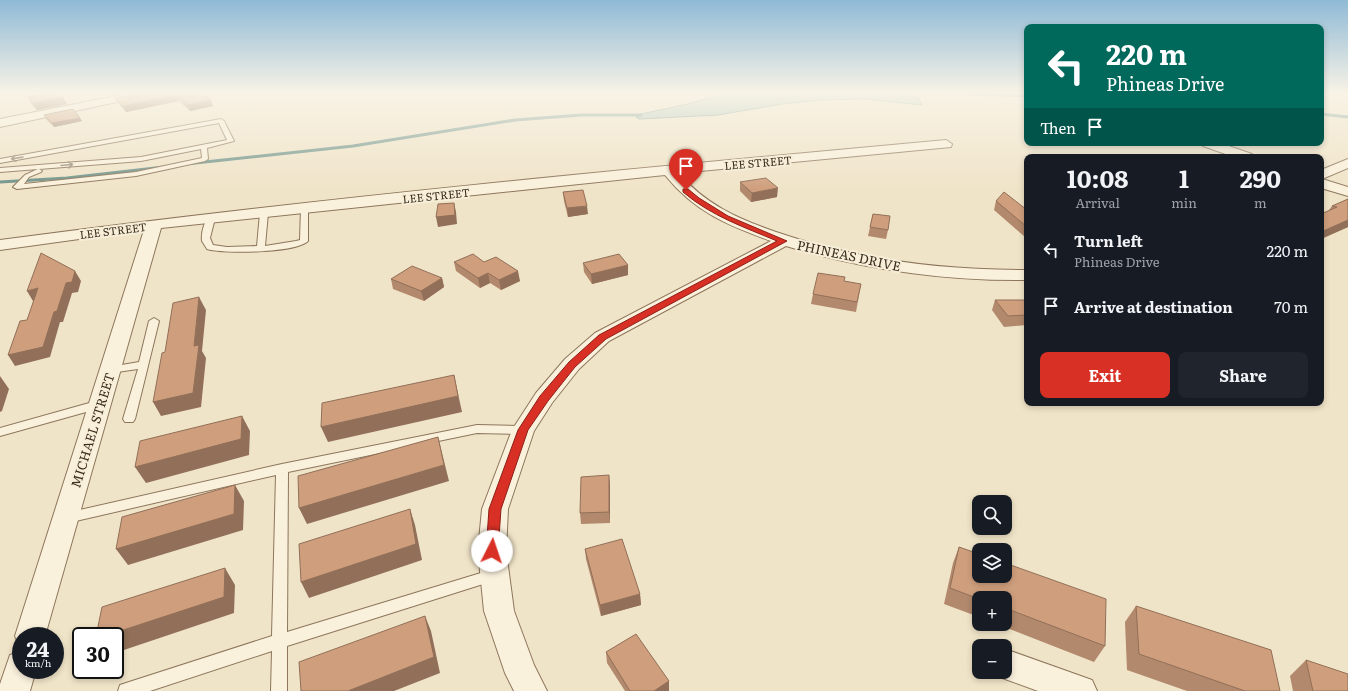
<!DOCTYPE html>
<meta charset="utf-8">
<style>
:root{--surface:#171b24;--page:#20242c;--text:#f1f3f6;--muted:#9ea1a6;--accent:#d93025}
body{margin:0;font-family:Literata,serif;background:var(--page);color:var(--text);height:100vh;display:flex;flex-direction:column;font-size:15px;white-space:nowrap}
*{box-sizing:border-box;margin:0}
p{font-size:13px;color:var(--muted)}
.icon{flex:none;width:22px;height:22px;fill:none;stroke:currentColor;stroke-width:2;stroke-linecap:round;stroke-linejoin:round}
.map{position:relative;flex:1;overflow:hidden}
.sheet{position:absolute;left:1024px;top:154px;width:300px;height:252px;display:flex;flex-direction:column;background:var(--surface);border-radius:8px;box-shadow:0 2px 6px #0003}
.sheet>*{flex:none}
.guide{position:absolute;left:1024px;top:24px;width:300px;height:122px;border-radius:8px;box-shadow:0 2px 6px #0003;background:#00695c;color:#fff;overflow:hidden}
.controls{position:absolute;left:972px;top:495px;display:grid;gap:8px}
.controls a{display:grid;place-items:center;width:40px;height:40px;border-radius:8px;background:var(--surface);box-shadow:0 2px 6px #0003;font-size:20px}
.speed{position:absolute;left:12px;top:627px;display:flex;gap:8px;font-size:20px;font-weight:700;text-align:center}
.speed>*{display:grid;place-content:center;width:52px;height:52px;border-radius:50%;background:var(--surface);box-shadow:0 2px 6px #0003;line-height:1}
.speed small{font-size:10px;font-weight:400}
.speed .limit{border:2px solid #111;border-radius:6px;background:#fff;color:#111}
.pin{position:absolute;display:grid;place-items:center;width:34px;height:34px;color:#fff;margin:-41px -17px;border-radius:50% 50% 50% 0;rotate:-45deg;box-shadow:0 0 4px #0007}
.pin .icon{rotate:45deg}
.me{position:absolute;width:44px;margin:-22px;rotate:4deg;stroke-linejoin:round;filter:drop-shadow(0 0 3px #0008)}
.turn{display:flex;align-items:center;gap:14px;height:84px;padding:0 16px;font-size:18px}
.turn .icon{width:52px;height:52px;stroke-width:2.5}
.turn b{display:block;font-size:28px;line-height:34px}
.then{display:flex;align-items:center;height:38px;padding:0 16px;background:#0003;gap:8px;font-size:15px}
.eta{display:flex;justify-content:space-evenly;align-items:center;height:68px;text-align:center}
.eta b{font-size:24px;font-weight:700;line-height:28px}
.action{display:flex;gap:8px;margin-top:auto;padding:8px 16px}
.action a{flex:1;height:46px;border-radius:8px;background:var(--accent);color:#fff;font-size:16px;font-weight:700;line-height:46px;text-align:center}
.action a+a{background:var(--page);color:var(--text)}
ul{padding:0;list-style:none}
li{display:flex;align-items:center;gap:12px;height:56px;padding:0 16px}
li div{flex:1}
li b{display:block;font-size:15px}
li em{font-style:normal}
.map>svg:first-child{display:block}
.water{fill:#a9c4bc;stroke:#6f938a}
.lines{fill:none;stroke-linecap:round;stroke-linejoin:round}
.stream{stroke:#6f938a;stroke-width:3}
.lane-casing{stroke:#8d765c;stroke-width:2}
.street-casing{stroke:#8d765c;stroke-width:2}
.lane{fill:#faf1dc;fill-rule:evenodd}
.street{fill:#faf1dc;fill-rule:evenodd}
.wall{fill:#b2896c}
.shaded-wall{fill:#916f58}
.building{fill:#cf9f7d;stroke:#916f58}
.oneway{stroke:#9c907e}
.route{fill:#d93025;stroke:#8d1f18}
.labels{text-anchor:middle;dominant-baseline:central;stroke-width:4;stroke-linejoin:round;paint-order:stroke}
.far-street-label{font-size:11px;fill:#3d2e20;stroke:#f7eed8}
.street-label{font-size:13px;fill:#3d2e20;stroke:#f7eed8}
</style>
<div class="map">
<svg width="1348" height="691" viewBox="0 0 1348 691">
<rect width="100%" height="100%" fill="#f0e4c8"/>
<polygon class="water" points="726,93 916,93 922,105 864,99 821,100 782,104 718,115 639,119 636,117 641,114 688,104"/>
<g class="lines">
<g class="stream">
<polyline points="947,93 1027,96"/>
<polyline points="1321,114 1348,117"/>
<polyline points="186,164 353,146 515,120 581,115 641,115"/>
<polyline points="0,182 67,178 164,167"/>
</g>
<defs>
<g id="lane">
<path d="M221,119L224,121L234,141L207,148L208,159L205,161L136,176L17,189L13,187L25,175L38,169L0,172V168L141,157L227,140L219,123L0,163V159ZM201,149L202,158L136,172L24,184L29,177L41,172L42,171L39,169L141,161Z"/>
<path d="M301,207H304L308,209V241C296,253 224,254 207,249L202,241C201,234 204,219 211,216L215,218L210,238L213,245L227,247L257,246L260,213L264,211L268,213L265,246L296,241L300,240Z"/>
<polygon points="154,318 159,321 135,419 133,422 125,422 123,419 138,369 110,373 105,370 110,367 139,362 149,321"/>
<polygon points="100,400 104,401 106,404 104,407 0,436 0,428"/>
<polygon points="477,425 523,426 527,427 529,430 527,433 523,434 477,433 288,472 287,632 494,569 499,571 501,575 499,579 287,646 287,691 271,691 272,651 150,691 118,691 120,685 126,683 272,636 276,475 67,523 62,522 60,518 62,514 282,464"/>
</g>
<g id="street">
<polygon points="131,93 151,93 145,96 0,127 0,119"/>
<path d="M946,140L952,144L951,147L679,173C704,204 739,219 776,232C857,260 941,270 1027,270V280C944,281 865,270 786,246L609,341L579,369L552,403L534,431L508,509L506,551L514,611L534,665L547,691H514L505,673L484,611L478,551L482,509L512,430L536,393L565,359L595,333L771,241C727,225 695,212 665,175L161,228L45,636H21V647L19,646L15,636L144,230L0,250V240C314,198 630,169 946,140Z"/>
<polygon points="1202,143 1220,143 1252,154 1254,157 1234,157 1203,146"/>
<polygon points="1348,159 1348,168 1322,179 1348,187 1348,196 1321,188 1321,170"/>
<polygon points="1005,649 1092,680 1097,691 1038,691 994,675 993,672 1005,672"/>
<polygon points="21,651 21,670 36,670 30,691 0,691 0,684 10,655"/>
</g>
</defs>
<use href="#lane" class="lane-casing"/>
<use href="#street" class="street-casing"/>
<use href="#lane" class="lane"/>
<use href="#street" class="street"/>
</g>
<g class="wall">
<polygon points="203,93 213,106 190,111 179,101 126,112 118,103 115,98 207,93"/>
<polygon points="28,97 67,104 37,110 32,105"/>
<polygon points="44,115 82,121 54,127 46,119"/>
<polygon points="740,182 777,197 751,202 740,191"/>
<polygon points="563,192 588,214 568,217 564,201"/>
<polygon points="1348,199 1348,227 1321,239 1329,210 1332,206"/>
<polygon points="996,201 1027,210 1027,237 1025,237 994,210"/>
<polygon points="873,214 888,230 886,239 868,236"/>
<polygon points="454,262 484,262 520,281 501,290 490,283 480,288 456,271"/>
<polygon points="583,263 628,265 628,275 592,284 584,272"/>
<polygon points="442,278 444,287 424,301 393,289 391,279"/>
<polygon points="861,284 856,312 811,304 813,294"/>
<polygon points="995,300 1027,300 1027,325 1004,327 992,310"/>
<polygon points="609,475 610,486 610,523 581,524 580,513"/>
<polygon points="959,547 1105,646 1094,662 997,624 1005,624 1005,598 979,598 979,617 944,604 953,563"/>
<polygon points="585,549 640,594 641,605 601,616 586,559"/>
<polygon points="1136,606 1280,691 1187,691 1127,670 1125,622"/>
<polygon points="606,652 669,681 669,691 625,691 607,663"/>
<polygon points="1306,660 1348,691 1293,691 1290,676"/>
</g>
<g class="shaded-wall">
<polygon points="110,93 125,93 111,95"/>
<polygon points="177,95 179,101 126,112 123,106"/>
<polygon points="63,97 67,104 37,110 33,103"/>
<polygon points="211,100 213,106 190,111 188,105"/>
<polygon points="80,118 82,121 54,127 52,123"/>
<polygon points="778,188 777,197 751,202 752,193"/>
<polygon points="454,203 456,212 457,224 438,227 436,217"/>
<polygon points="587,206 588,214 568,217 567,208"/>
<polygon points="1348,220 1348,227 1321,239 1321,232"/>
<polygon points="628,265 628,275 592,284 591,274"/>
<polygon points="75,271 81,281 78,292 72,293 63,322 60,322 50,357 15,366 8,355 54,312 66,283"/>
<polygon points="518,271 520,281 501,290 499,280"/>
<polygon points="488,273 490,283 480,288 478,278"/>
<polygon points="442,278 444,287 424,301 421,291"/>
<polygon points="38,288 45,298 33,301 27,291"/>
<polygon points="199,297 206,310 202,351 206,358 201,407 161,416 153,402 194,346"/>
<polygon points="454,375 462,412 328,442 321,427"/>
<polygon points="0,376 9,389 2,411 0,412"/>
<polygon points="242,416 250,431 249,455 146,483 135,467"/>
<polygon points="438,437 449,481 307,524 299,508"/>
<polygon points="609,475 610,486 610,523 609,512"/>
<polygon points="235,485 244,501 243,530 128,565 116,549"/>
<polygon points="410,509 415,525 422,560 309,598 301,582"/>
<polygon points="225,568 235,585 234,613 115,653 115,636 105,636"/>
<polygon points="640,594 641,605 601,616 600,605"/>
<polygon points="425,616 431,631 440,673 394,691 348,691"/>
<polygon points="669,681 669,691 654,691"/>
</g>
<g class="building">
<polygon points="51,93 60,93 63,97 33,103 28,97"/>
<polygon points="139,93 202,93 211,100 188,105 177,95 123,106 115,98"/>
<polygon points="73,109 80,118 52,123 44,115"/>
<polygon points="766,178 778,188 752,193 740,182"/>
<polygon points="583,190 587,206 567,208 563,192"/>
<polygon points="1004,192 1027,210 1027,227 996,201"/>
<polygon points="1348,199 1348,220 1321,232 1321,214 1337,207 1332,206"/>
<polygon points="454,203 455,215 436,217 438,204"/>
<polygon points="873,214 890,216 888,230 870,227"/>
<polygon points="41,253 75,271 72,282 66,283 57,311 54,312 43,347 8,355 20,321 27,320 38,288 27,291"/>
<polygon points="473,254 484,262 496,257 518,271 499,280 488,273 478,278 454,262"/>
<polygon points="619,254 628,265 591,274 583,263"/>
<polygon points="412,266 442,278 421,291 391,279"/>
<polygon points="818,273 845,277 844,281 861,284 857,302 813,294"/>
<polygon points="199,297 194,346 199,345 193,393 153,402 162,353 165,352 173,303"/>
<polygon points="995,300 1027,300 1027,315 1008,316"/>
<polygon points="454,375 458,396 321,427 322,403"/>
<polygon points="242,416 241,439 135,467 140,441"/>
<polygon points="438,437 444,465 299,508 298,476"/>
<polygon points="609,475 609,512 580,513 581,477"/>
<polygon points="235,485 234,514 116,549 122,517"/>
<polygon points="410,509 416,544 301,582 299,544"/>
<polygon points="622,539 640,594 600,605 585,549"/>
<polygon points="959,547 979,554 979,576 1005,576 1005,563 1106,599 1105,646 1005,608 1005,598 979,598 979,599 950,588"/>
<polygon points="225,568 224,597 105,636 96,636 102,607"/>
<polygon points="1136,606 1271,650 1280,691 1245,691 1139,654"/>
<polygon points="425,616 434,657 348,691 301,691 299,662"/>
<polygon points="636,634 669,681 654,691 630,691 606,652"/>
<polygon points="1306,660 1348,674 1348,691 1313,691"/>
</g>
<defs><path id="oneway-shaft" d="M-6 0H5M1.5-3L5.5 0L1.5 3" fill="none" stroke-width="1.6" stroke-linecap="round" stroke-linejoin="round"/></defs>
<g class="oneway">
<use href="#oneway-shaft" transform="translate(17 158) rotate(172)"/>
<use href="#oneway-shaft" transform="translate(67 165) rotate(-5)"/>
</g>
<linearGradient id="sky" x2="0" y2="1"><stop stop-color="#8fbad6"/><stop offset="0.49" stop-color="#f8f3e6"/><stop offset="1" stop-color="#f8f3e6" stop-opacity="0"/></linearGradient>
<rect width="1348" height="189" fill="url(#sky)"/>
<path class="route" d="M683,189H688L699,198L728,216L787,241L606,339L575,367L548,401L528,430L501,509L498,551L496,554L492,556L488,554L486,551L489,509L518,430L540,396L569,362L599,335L777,241C744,227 711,216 683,192Z"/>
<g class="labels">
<g class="far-street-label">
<text transform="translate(758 162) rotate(-5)">LEE STREET</text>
<text transform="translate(436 195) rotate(-6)">LEE STREET</text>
<text transform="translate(113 230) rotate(-7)">LEE STREET</text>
</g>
<g class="street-label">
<text transform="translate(849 255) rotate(12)">PHINEAS DRIVE</text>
<text transform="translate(92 430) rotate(-73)">MICHAEL STREET</text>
</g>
</g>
</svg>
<div class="controls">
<a><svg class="icon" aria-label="search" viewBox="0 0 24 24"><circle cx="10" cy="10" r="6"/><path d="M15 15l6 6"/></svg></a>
<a><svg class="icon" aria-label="layers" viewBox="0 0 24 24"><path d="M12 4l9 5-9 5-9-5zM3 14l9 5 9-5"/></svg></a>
<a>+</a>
<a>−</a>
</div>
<div class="speed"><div>24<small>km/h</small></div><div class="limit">30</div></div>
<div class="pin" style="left:686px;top:190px;background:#d93025"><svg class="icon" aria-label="arrive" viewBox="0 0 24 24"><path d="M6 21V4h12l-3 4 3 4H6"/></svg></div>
<svg class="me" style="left:492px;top:551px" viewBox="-20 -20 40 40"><circle r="19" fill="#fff"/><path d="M0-13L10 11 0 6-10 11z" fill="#d93025"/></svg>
<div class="guide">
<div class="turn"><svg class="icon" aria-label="left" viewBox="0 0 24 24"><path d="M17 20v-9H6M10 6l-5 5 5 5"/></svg><div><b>220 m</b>Phineas Drive</div></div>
<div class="then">Then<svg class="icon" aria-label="arrive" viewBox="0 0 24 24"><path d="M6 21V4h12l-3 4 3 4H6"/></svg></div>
</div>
<section class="sheet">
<div class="eta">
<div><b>10:08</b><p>Arrival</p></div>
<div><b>1</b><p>min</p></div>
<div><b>290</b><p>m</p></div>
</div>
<ul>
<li><svg class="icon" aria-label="left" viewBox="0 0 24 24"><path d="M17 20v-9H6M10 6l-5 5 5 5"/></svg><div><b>Turn left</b><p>Phineas Drive</p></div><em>220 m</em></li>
<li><svg class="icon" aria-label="arrive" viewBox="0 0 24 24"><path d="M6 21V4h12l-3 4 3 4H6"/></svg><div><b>Arrive at destination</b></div><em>70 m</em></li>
</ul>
<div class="action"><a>Exit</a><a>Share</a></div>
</section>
</div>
